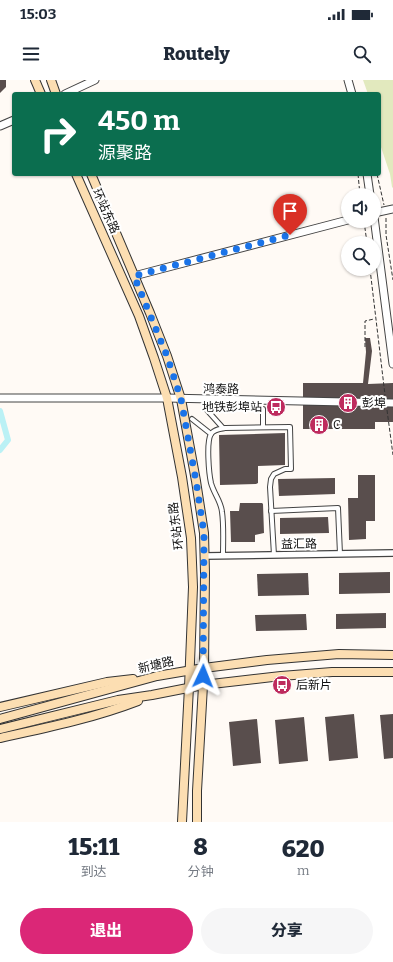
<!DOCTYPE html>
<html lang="zh">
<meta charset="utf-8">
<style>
:root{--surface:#fff;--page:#f6f6f7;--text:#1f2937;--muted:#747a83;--accent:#db2777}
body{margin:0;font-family:Bitter,"Noto Sans SC",serif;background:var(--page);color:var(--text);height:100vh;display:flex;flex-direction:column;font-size:15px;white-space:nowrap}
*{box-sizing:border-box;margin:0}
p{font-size:13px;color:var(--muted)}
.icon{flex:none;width:22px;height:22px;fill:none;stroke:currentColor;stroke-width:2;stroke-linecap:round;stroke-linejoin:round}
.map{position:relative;height:742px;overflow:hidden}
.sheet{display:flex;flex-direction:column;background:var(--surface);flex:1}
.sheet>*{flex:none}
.guide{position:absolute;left:12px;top:12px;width:369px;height:84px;border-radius:4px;box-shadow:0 1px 3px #0004;background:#0b6e4f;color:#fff;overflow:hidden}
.controls{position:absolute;left:341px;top:108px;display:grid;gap:8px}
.controls a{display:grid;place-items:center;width:40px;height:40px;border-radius:50%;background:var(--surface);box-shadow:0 1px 3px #0004;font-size:20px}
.pin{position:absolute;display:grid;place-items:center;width:34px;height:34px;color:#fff;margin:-41px -17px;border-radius:50% 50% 50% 0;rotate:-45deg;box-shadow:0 0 4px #0007}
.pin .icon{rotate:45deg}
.me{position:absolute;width:44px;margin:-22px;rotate:2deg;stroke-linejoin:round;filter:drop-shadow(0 0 3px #0008)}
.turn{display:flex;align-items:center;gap:14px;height:84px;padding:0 20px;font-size:18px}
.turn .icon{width:52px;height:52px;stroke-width:2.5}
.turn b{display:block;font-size:28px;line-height:34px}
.eta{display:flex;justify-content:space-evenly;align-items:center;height:68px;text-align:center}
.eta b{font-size:24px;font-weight:800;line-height:28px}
.action{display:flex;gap:8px;margin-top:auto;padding:8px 20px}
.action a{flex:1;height:46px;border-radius:24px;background:var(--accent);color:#fff;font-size:16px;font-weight:800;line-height:46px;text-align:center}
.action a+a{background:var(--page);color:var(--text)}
.status{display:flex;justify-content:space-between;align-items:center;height:28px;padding:0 20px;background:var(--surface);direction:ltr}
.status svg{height:11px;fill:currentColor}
header{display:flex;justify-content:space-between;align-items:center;height:52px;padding:0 20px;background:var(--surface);font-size:18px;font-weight:800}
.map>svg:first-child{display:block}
.green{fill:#e2e9be}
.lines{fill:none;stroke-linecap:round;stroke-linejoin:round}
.canal{stroke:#bbf1f5;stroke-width:6}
.building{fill:#594e4d}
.pedestrian-casing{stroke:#444;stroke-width:6}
.minor-casing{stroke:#444;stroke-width:8}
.tertiary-casing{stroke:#444;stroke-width:9}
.secondary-casing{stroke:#333;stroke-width:10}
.path{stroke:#333;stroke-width:1;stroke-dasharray:4 2;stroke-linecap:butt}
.pedestrian{stroke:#fff;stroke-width:4}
.minor{stroke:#fff;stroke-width:5.5}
.tertiary{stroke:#fff;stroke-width:7}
.secondary{stroke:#fcdeb2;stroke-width:8}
.route{stroke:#1a73e8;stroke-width:7;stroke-dasharray:0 12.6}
.labels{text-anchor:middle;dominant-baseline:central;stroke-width:4;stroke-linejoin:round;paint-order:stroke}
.street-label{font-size:12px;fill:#111;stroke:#fff}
.poi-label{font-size:12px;fill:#111;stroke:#fff;text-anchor:start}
</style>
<div class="status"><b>15:03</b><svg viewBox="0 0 49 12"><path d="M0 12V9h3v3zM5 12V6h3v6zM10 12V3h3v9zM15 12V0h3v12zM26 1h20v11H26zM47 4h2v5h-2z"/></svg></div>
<header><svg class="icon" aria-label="menu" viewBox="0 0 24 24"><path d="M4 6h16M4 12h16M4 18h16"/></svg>Routely<svg class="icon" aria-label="search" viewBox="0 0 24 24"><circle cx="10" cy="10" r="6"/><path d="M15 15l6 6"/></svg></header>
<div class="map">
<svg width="393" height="742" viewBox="0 0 393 742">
<rect width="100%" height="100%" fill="#fffaf5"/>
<polygon class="green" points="363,0 393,0 393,108 392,107 390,94 379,61 379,14 368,14"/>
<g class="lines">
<polyline class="canal" points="0,331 8,360 0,370"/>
</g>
<g class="building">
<polygon points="0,0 6,0 6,7 0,13"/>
<polygon points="365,258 370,258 372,271 368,304 393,303 393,342 375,342 375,349 303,349 303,303 363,303 366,272"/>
<polygon points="285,353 285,385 258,386 258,403 256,404 220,405 219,355"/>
<polygon points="358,395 375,395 375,441 366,441 366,459 349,460 348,418 358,418"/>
<polygon points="335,398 335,414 279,416 278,399"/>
<polygon points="240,423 262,423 263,424 264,453 255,455 255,462 231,462 230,431 239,431"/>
<polygon points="328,437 329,453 280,454 280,438"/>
<polygon points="390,492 390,513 339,514 339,493"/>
<polygon points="308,493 309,515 258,516 257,494"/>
<polygon points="386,533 386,548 336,549 336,534"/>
<polygon points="306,534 307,550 256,551 255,535"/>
<polygon points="354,634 358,678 329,681 325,637"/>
<polygon points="393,634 393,678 384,679 380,635"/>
<polygon points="304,637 308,681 279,684 275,640"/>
<polygon points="257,639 261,683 233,686 229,642"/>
</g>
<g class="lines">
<defs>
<g id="pedestrian">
<polyline points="206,329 223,348"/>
<polyline points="263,329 263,347"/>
<polyline points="192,339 211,354"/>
<polyline points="271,431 338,428 340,474"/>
<path d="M223,476C223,461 224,446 222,432C221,421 214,414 211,403C209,394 206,362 211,354C214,349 220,349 225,348L290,347L291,389H285L274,394L271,399L270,407L274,475"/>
</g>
<polyline id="minor" points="205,476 393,473"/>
<g id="tertiary">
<polyline points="348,0 352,14"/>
<polyline points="65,14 95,0"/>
<polyline points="0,46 14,40"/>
<polyline points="367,94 370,115"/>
<polyline points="374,133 393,129"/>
<polyline points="374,137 393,284"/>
<polyline points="134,196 348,140"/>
<polyline points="0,318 167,318 393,323"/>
</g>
<g id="secondary">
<polyline points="35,0 41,14"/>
<polyline points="51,0 56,14"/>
<polyline points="76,94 139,236 154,278 167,318 182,397 191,458 193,507 189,607 182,742"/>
<polyline points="91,94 150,233 167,276 181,319 196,401 204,453 205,493 204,588 197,711 197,742"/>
<polyline points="0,627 107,602 133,599"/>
<polyline points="0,639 157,596 204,588 267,580 339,574 393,575"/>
<polyline points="0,649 118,620 152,615 203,605 281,596 332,592 393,592"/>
<path d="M0,658C46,648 94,638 138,621"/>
</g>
</defs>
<use href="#pedestrian" class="pedestrian-casing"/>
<use href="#minor" class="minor-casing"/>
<use href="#tertiary" class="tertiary-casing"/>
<use href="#secondary" class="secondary-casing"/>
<g class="path">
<polyline points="358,94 360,115"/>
<polyline points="377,94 384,125"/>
<polyline points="386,138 386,155 393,200"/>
<polyline points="364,141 367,163"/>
<polyline points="370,189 385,315"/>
<polyline points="365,267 365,241 374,239"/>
<polyline points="387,330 393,375"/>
<polyline points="312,346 324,347"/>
</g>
<use href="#pedestrian" class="pedestrian"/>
<use href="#minor" class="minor"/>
<use href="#tertiary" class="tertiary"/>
<use href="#secondary" class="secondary"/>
</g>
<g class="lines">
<polyline class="route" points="203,596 204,453 196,401 181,319 167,276 134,196 290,155"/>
</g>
<defs>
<symbol id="building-disc" viewBox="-11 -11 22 22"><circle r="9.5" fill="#be2b5e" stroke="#fff"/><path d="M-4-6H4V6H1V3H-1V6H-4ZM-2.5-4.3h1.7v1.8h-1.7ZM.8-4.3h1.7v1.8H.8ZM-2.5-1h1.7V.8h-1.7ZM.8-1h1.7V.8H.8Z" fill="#fff"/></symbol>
<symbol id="bus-disc" viewBox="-11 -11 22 22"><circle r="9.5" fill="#be2b5e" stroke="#fff"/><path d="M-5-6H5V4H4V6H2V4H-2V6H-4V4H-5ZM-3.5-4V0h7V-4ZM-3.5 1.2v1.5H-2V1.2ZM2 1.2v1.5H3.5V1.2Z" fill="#fff"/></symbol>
</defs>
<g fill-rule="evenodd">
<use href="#building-disc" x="337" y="312" width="22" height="22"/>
<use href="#bus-disc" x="265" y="316" width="22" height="22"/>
<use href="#building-disc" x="308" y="334" width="22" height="22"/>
<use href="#bus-disc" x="271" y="594" width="22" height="22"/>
</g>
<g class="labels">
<g class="street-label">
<text transform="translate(106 131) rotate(66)">环站东路</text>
<text transform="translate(221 309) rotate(1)">鸿泰路</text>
<text transform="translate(176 446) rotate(-97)">环站东路</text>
<text transform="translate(299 464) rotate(-1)">益汇路</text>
<text transform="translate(156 585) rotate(-13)">新塘路</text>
</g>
<g class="poi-label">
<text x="362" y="323">彭埠</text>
<text x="262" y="327" text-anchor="end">地铁彭埠站</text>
<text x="333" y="345">C</text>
<text x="296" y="605">后新片</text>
</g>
</g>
</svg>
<div class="controls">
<a><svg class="icon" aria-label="sound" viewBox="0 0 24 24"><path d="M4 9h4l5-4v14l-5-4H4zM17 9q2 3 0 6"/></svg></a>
<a><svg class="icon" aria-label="search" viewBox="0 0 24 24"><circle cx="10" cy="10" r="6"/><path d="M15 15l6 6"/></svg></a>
</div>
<div class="pin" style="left:290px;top:155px;background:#d93025"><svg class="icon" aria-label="arrive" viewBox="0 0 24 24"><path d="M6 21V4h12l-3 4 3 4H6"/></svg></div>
<svg class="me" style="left:203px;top:596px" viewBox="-20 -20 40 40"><path d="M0-17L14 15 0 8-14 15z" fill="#1a73e8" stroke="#fff" stroke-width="4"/></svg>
<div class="guide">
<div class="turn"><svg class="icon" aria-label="right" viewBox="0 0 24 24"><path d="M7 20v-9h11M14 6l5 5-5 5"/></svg><div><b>450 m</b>源聚路</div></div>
</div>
</div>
<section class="sheet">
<div class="eta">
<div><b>15:11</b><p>到达</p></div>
<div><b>8</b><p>分钟</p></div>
<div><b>620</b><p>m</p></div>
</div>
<div class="action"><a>退出</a><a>分享</a></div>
</section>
